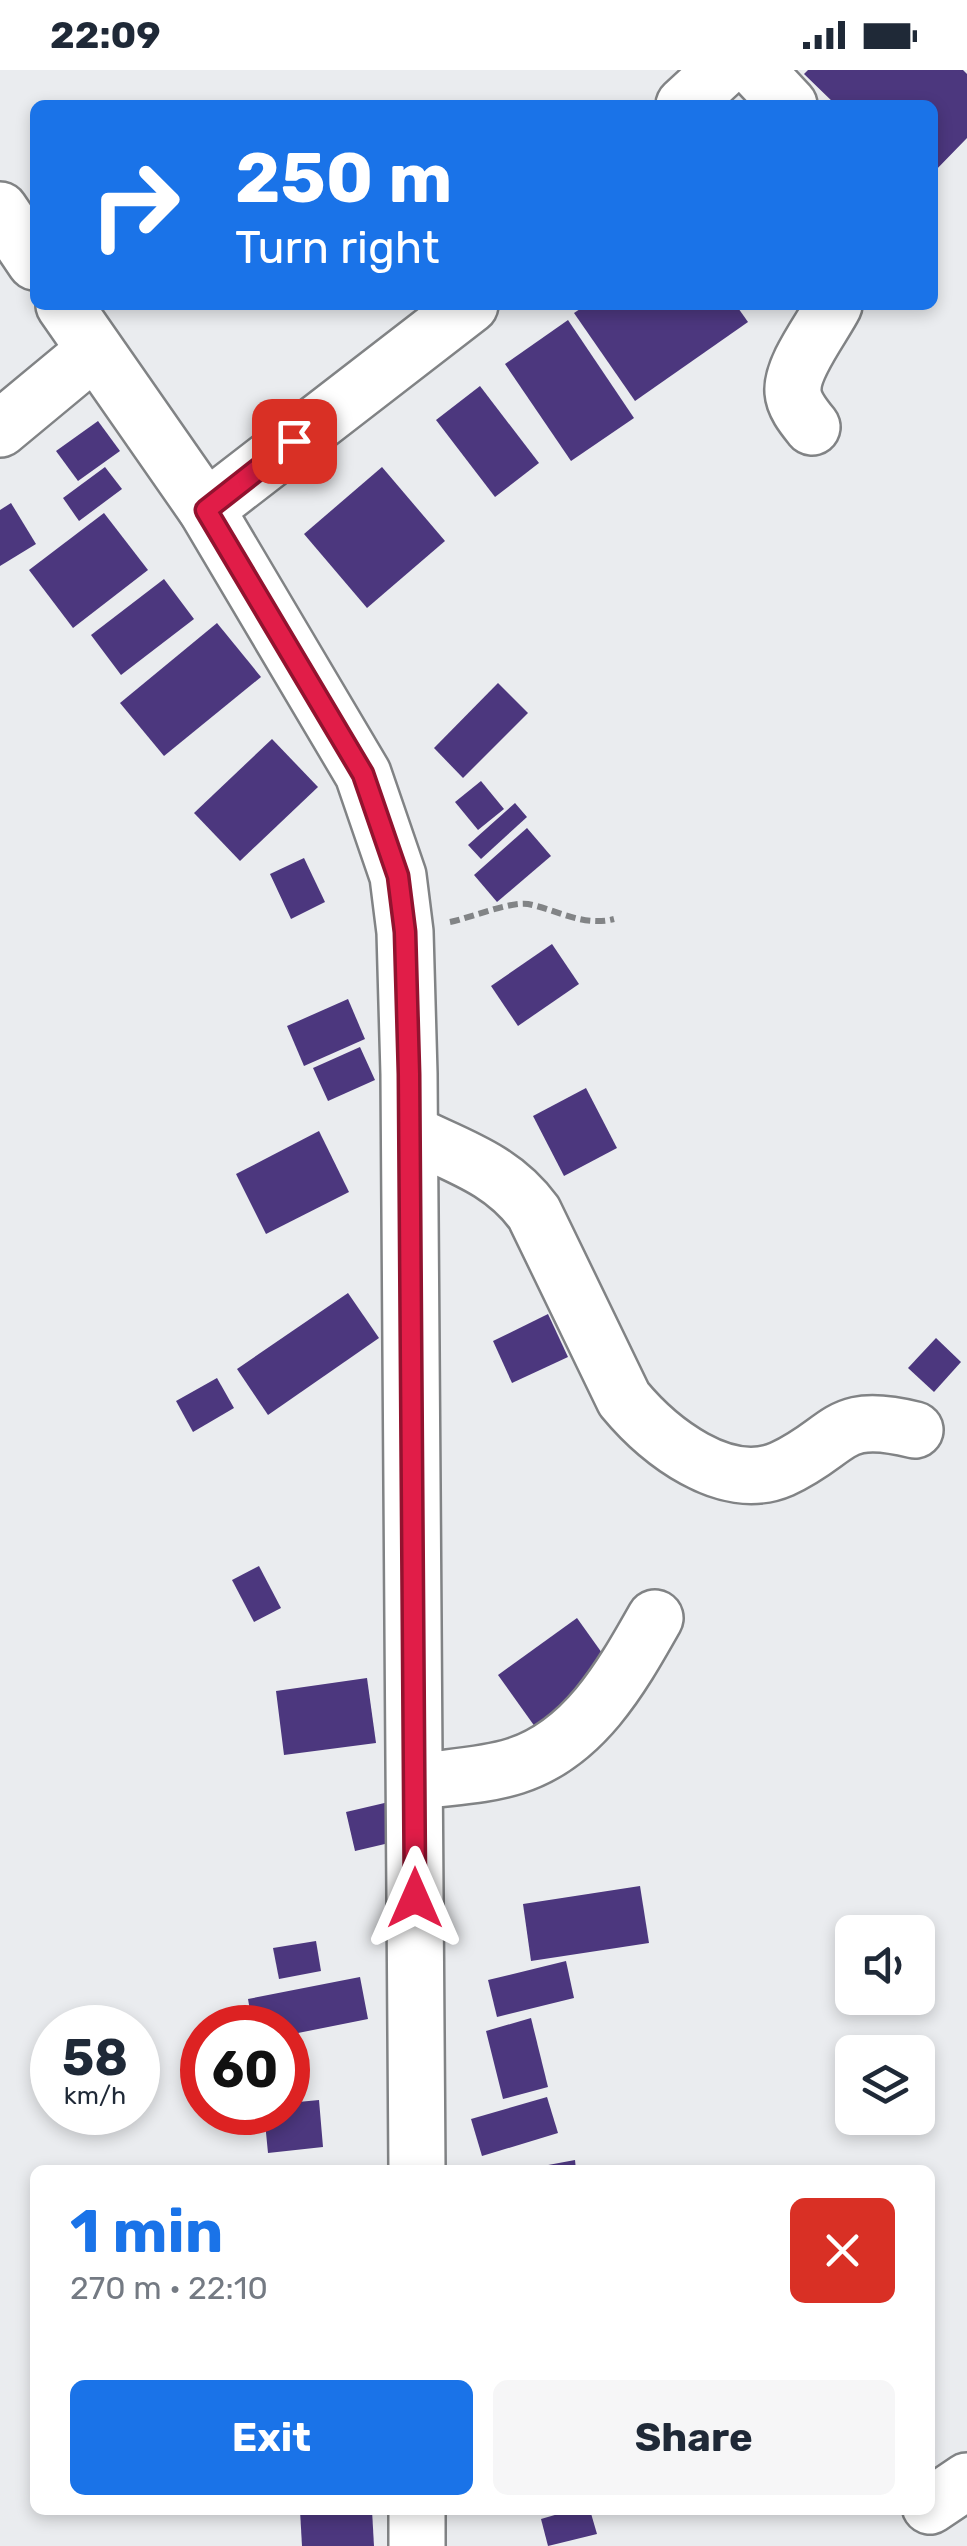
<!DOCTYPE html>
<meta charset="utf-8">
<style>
:root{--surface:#fff;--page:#f6f6f7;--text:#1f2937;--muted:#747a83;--accent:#1a73e8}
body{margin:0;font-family:Rubik,sans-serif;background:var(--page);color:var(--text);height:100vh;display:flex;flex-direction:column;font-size:38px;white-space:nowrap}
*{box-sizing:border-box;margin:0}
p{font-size:32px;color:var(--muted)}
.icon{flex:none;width:55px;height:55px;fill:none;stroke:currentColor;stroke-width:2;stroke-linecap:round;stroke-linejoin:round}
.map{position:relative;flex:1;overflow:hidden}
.side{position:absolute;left:30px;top:2095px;width:905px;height:350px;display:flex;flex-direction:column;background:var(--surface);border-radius:15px;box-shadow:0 5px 15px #0003}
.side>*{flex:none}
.guide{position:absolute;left:30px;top:30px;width:908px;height:210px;border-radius:15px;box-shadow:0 5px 15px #0003;background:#1a73e8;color:#fff;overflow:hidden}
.fabs{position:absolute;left:835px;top:1845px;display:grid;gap:20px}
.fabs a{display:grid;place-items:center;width:100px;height:100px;border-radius:15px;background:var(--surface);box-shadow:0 5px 15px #0003;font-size:50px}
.speed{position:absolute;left:30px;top:1935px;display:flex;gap:20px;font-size:50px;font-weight:700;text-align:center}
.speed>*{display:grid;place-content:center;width:130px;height:130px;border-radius:50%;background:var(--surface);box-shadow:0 5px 15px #0003;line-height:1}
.speed small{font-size:25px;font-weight:400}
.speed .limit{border:15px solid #d22;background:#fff;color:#111}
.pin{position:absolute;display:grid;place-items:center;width:85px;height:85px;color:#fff;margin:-42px;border-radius:20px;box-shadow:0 5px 15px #0006}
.me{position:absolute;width:110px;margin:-55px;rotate:0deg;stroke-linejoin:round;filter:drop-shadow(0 0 8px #0008)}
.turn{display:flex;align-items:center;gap:35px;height:210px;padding:0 40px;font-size:45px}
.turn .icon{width:130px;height:130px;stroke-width:2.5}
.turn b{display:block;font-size:70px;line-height:85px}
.round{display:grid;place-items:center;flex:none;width:105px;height:105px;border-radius:15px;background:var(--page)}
.summary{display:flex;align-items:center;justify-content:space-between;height:170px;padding:0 40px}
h1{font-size:60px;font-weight:700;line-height:75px;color:var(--accent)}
.button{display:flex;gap:20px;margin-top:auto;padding:20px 40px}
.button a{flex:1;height:115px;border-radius:15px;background:var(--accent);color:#fff;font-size:40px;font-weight:700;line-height:115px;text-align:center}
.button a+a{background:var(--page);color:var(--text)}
.status{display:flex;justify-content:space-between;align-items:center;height:70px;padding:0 50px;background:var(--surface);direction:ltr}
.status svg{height:28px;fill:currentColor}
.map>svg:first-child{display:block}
.building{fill:#4c377e}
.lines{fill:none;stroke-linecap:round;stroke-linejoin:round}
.minor-casing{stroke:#818385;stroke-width:60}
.major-casing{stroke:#818385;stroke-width:60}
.path{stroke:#828486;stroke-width:6;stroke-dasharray:10 5;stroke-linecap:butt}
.minor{stroke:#fff;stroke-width:55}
.major{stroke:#fff;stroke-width:55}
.route-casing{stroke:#92132f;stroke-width:25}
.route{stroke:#e11d48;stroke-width:18}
</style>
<div class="status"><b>22:09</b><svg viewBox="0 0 49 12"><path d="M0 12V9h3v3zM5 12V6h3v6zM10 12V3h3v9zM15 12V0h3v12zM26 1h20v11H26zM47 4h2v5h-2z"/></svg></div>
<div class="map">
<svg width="967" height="2476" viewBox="0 0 967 2476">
<rect width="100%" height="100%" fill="#eaecef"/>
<g class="building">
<polygon points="808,0 963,0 967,4 967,68 932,104 932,35 836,35 804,4"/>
<polygon points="586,235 736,235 748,252 635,331 574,243"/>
<polygon points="568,250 634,348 571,391 505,294"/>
<polygon points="480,316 539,393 495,427 436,350"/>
<polygon points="98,351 120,381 78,411 56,381"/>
<polygon points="105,397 122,419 79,451 63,428"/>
<polygon points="382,397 445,471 367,538 304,464"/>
<polygon points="11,433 36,474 0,496 0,440"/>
<polygon points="104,443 148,500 73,558 29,500"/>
<polygon points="164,509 194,549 121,605 91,565"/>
<polygon points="217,553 261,607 164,686 120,633"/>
<polygon points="498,613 528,643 463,708 434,678"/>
<polygon points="272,669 318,717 240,791 194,743"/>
<polygon points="481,711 504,739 478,760 455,732"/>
<polygon points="515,733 527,747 481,789 468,775"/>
<polygon points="527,758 551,786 497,832 474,805"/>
<polygon points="304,788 325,832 291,849 270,804"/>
<polygon points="552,874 579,914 518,956 491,916"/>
<polygon points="348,929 365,969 304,996 287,956"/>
<polygon points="360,977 375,1010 328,1031 313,998"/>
<polygon points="586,1018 617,1078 564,1106 533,1046"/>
<polygon points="319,1061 349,1122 266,1164 236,1104"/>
<polygon points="348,1223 379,1268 268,1345 237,1299"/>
<polygon points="548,1244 568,1287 512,1313 493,1271"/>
<polygon points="936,1268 961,1292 934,1322 908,1298"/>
<polygon points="217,1308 234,1338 193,1362 176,1331"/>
<polygon points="259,1496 281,1538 254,1552 232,1510"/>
<polygon points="577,1548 617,1604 538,1661 498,1605"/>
<polygon points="367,1608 376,1673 284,1685 276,1621"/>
<polygon points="393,1731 402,1770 355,1781 346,1742"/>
<polygon points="640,1816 649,1873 531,1891 523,1834"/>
<polygon points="316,1871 321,1901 279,1909 273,1878"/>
<polygon points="566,1891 574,1928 497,1947 488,1910"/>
<polygon points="360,1907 368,1949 288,1965 288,1958 253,1958 248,1929"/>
<polygon points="531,1948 548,2017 503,2029 486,1961"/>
<polygon points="547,2027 558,2063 482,2086 471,2049"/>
<polygon points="319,2030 323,2077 268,2083 264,2042 288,2042 288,2033"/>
<polygon points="575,2090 576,2100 532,2100 532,2098"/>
<polygon points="300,2440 372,2440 374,2476 302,2476"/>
<polygon points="572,2440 590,2440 597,2464 548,2476 541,2449"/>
</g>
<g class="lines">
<defs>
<g id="minor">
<polyline points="756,0 789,35"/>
<polyline points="684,35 722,0"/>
<path d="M812,357C804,347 794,335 793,322C791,297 823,257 834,235"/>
<polyline points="0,359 94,281"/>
<polyline points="206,439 470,235"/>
<path d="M410,1063C457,1086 502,1099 534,1143L624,1329C658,1370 725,1424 782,1399C843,1371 835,1340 915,1360"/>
<path d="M415,1712C447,1707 484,1706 515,1696C584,1674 621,1608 655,1548"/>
<polyline points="930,2436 967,2411"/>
</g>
<g id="major">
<polyline points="0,140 35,192"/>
<polyline points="64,235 206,439 363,704 398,806 405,862 409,1004 417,2100"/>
<polyline points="417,2440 417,2476"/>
</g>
</defs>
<use href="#minor" class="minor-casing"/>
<use href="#major" class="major-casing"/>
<path class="path" d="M450,852C470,848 511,831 528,834C558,840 583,857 614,849"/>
<use href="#minor" class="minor"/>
<use href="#major" class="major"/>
</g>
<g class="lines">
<defs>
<polyline id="route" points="294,371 206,440 363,704 398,806 405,862 409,1004 415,1828"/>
</defs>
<use href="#route" class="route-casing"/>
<use href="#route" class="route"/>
</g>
</svg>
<div class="fabs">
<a><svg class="icon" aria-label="sound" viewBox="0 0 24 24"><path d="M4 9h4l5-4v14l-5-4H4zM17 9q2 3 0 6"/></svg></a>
<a><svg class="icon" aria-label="layers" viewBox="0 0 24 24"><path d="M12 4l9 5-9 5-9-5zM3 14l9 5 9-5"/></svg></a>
</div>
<div class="speed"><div>58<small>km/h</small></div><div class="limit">60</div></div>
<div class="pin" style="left:294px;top:371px;background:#d93025"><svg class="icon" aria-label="arrive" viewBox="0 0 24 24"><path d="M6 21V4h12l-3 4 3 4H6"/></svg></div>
<svg class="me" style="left:415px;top:1828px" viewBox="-20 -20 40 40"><path d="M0-17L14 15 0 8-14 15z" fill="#e11d48" stroke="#fff" stroke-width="4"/></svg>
<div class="guide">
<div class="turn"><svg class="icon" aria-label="right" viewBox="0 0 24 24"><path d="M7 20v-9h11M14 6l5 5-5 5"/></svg><div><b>250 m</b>Turn right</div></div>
</div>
<section class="side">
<div class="summary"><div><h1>1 min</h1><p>270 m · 22:10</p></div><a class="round" style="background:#d93025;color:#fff"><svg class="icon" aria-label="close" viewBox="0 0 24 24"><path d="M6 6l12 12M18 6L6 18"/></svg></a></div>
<div class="button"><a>Exit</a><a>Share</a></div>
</section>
</div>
